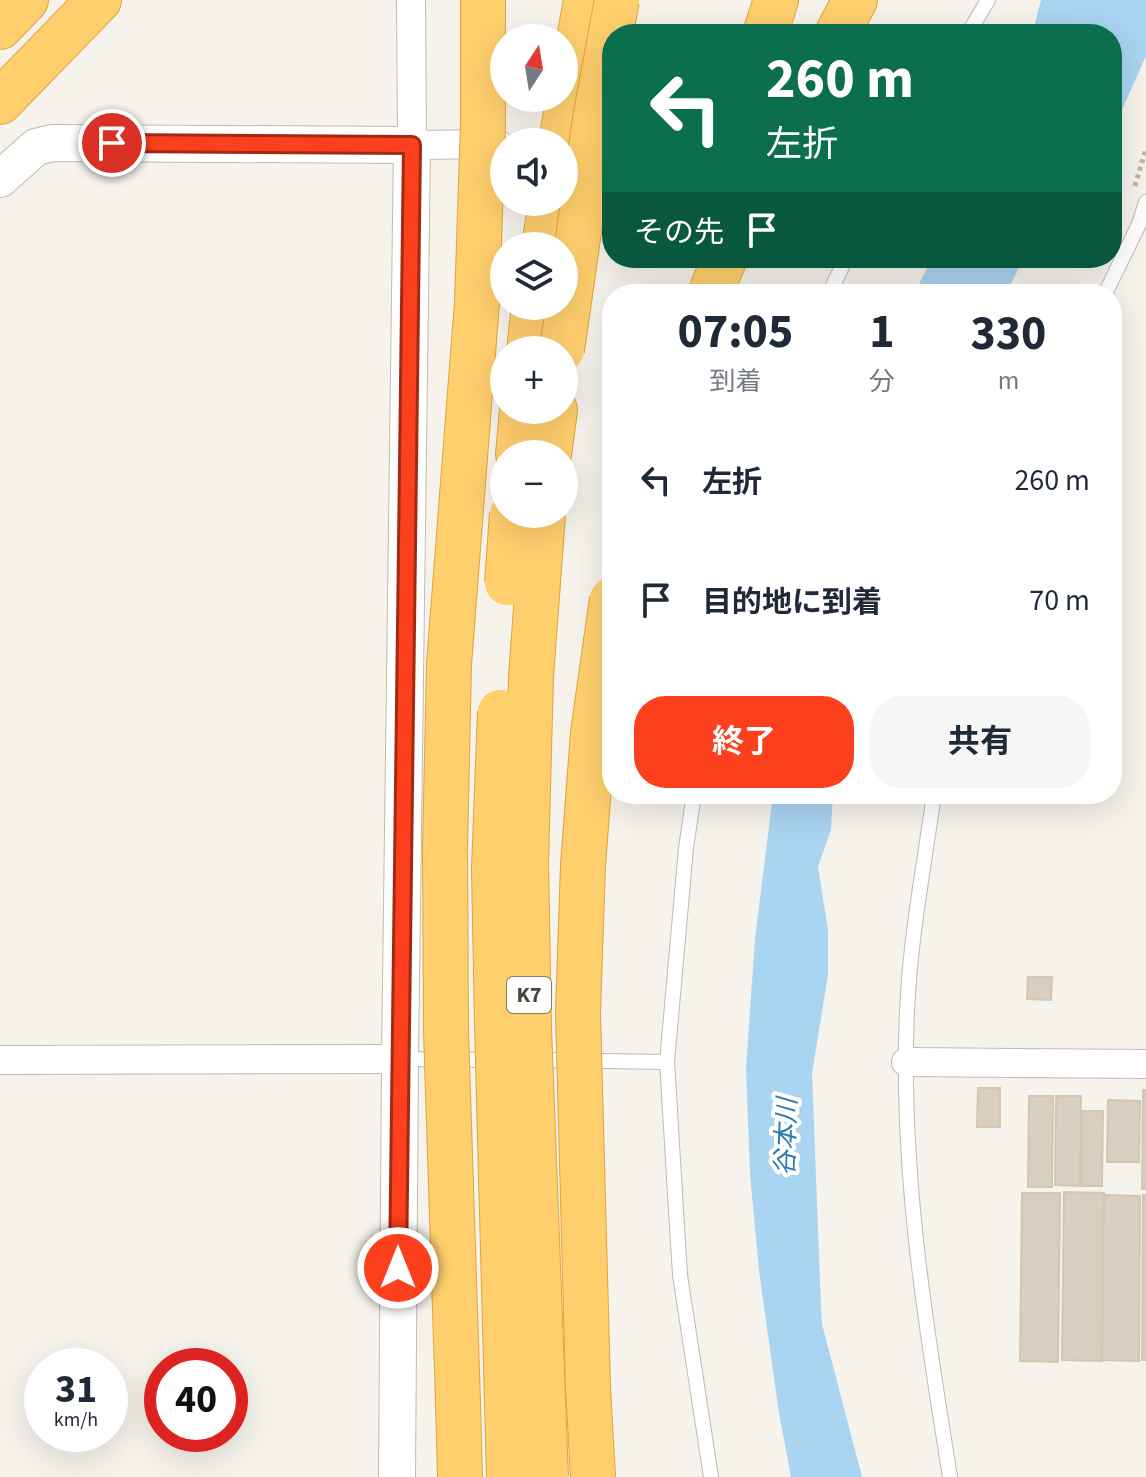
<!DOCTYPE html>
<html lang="ja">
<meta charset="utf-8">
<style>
:root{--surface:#fff;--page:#f6f6f7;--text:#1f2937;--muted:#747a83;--accent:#fc3f1d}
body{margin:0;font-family:"Source Sans 3","Noto Sans JP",sans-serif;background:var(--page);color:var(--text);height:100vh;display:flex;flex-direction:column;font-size:30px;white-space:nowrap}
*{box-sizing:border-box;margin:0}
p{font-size:26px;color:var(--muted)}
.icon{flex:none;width:44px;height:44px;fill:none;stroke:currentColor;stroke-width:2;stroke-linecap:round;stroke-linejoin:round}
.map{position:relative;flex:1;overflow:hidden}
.details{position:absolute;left:602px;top:284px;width:520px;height:520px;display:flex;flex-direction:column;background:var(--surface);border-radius:32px;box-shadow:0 8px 32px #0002}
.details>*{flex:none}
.guide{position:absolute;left:602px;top:24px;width:520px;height:244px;border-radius:32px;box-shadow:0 8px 32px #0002;background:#0b6e4f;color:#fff;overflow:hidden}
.needle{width:52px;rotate:12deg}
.buttons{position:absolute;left:490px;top:24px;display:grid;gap:16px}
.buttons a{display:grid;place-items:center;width:88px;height:88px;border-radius:50%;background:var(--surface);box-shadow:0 8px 32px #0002;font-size:40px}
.speed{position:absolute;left:24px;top:1348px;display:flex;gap:16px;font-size:40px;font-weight:700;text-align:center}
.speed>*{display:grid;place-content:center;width:104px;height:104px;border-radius:50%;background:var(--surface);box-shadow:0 8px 32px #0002;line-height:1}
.speed small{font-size:20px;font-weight:400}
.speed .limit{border:12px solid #d22;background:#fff;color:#111}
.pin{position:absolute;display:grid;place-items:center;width:68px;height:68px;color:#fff;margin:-34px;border:4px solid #fff;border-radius:50%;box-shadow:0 2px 8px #0007}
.me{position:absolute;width:88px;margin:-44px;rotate:0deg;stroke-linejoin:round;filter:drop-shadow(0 0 6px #0008)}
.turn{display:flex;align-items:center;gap:28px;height:168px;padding:0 32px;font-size:36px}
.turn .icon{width:104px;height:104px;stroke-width:2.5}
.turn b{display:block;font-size:56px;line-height:68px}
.then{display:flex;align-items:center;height:76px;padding:0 32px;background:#0003;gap:16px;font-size:30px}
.eta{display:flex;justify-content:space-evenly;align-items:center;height:136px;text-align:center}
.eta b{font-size:48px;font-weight:700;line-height:56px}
.button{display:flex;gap:16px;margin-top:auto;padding:16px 32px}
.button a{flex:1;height:92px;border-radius:32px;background:var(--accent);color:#fff;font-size:32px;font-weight:700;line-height:92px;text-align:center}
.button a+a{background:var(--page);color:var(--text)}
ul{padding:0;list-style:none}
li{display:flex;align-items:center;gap:24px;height:120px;padding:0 32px}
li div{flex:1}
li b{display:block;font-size:30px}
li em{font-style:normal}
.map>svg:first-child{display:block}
.water{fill:#a9d4f2}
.building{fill:#d8cfc1;stroke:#d3c7b4;stroke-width:2}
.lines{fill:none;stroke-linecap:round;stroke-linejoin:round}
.service-casing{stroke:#c2bbae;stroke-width:16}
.minor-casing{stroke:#c2bbae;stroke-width:30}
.tertiary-casing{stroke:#c2bbae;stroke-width:38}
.motorway-casing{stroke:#e0a43c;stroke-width:46}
.path{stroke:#c4b79f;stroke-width:5;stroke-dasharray:4 4;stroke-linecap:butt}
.service{stroke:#fff;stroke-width:14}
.minor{stroke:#fff;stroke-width:28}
.tertiary{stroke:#fff;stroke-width:36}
.motorway{stroke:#ffcf6e;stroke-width:44}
.motorway-bridge-casing{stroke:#e0a43c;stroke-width:46;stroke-linecap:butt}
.motorway-bridge{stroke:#ffcf6e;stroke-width:44}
.route-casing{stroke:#a42913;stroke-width:20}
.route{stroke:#fc3f1d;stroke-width:14}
.labels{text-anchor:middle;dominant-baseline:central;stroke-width:8;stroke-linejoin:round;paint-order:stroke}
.shield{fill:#fff;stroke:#817c74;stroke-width:2}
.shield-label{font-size:22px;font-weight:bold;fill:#4b4439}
.water-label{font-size:26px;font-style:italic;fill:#2e7ab2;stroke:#fff}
</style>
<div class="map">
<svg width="1146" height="1477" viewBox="0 0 1146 1477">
<rect width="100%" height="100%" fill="#f6f3ec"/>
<g class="water">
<polygon points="1041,0 1146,0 1146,56 1112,132 1112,34 1032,34"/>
<polygon points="932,258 1024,258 1006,294 914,294"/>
<polygon points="773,794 833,794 831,829 818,867 828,930 828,975 812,1073 821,1308 822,1324 862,1477 791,1477 779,1413 759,1271 750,1174 746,1069 755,938"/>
</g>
<g class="building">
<polygon points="1028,977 1052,977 1051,1000 1027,999"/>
<polygon points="978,1088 1000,1088 1000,1127 977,1127"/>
<polygon points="1143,1090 1146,1090 1146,1189 1142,1189"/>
<polygon points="1029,1096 1053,1096 1052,1187 1028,1187"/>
<polygon points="1056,1096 1081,1096 1080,1186 1055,1185"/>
<polygon points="1108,1100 1140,1101 1139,1162 1107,1162"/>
<polygon points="1082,1111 1103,1111 1102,1186 1081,1186"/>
<polygon points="1064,1192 1104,1193 1102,1361 1062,1360"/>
<polygon points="1022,1193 1060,1193 1058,1362 1020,1361"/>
<polygon points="1104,1195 1140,1196 1139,1361 1102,1360"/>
<polygon points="1143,1195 1146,1195 1146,1360 1142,1360"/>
</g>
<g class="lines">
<defs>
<g id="service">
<polyline points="968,34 988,0"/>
<polyline points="829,294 846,258"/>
<polyline points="1105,294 1139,224 1146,202"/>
<polyline points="694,794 686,848 667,1062 680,1275 711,1477"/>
<path d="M934,794C924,866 910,939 907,1011C900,1169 925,1322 950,1477"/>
<polyline points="400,1059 495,1060"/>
<polyline points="536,1060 667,1062"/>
</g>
<g id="minor">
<polyline points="411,0 412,145 498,144"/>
<polyline points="0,1060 400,1059"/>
<polyline points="906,1062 1146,1064"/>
</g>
<polyline id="tertiary" points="0,179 36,147 52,143 412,145 400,1059 397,1477"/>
<g id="motorway">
<polyline points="0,27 26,0"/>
<polyline points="765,34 776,0"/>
<polyline points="837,34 855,0"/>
<polyline points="0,102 99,0"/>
<polyline points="561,142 586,0"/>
<polyline points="544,246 551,202"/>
<polyline points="710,294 725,258"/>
<polyline points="529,350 534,306"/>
<polyline points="518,454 522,410"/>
<polyline points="549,454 555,410"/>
<polyline points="588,1388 593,1477"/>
<polyline points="458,1403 460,1477"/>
</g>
</defs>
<use href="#service" class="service-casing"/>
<use href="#minor" class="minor-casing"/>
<use href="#tertiary" class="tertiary-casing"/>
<use href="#motorway" class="motorway-casing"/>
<polyline class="path" points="1135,186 1146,148"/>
<use href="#service" class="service"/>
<use href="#minor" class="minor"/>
<use href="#tertiary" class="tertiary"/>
<use href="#motorway" class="motorway"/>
<defs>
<g id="motorway-bridge">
<polyline points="562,350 595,119 617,0"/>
<polyline points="543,514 531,677 526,863 529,1028 546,1477"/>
<polyline points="507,583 512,514"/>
<polyline points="500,712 494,869 497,1024 509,1477"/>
<polyline points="588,1388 578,1012 583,866 593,733 612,599"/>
<polyline points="458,1403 446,1031 445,849 449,664 477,302 483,124 483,0"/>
</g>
</defs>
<use href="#motorway-bridge" class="motorway-bridge-casing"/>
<use href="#motorway-bridge" class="motorway-bridge"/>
</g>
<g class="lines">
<defs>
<polyline id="route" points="112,143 412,145 398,1268"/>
</defs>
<use href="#route" class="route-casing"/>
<use href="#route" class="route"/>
</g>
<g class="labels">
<rect class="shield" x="507" y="977" width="44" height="36" rx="6"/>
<g class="shield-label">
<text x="529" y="995">K7</text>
</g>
<g class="water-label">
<text transform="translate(786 1137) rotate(-88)">谷本川</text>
</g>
</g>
</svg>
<div class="buttons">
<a><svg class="needle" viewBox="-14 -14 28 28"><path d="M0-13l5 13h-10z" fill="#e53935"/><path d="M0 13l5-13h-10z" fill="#747a83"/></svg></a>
<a><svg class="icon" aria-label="sound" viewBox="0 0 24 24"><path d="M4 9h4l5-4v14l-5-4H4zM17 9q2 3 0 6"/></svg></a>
<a><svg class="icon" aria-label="layers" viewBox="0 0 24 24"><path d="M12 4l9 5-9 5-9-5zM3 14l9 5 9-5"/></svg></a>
<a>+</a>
<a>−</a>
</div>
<div class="speed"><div>31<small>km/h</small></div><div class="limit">40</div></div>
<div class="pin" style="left:112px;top:143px;background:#d93025"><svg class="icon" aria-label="arrive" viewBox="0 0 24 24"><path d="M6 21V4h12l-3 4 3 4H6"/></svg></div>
<svg class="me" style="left:398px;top:1268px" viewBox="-20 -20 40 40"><circle r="17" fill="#fc3f1d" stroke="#fff" stroke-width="3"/><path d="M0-11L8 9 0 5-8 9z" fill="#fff"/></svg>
<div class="guide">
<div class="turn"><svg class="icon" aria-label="left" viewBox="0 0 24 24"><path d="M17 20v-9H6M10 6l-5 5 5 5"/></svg><div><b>260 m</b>左折</div></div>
<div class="then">その先<svg class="icon" aria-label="arrive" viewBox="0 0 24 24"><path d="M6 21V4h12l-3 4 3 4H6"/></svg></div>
</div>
<section class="details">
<div class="eta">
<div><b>07:05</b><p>到着</p></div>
<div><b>1</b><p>分</p></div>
<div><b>330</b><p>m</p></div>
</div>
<ul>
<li><svg class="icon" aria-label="left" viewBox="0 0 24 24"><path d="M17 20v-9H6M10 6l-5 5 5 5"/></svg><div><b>左折</b></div><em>260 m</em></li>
<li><svg class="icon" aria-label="arrive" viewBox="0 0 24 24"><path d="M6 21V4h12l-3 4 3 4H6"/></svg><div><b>目的地に到着</b></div><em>70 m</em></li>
</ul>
<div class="button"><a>終了</a><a>共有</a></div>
</section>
</div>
